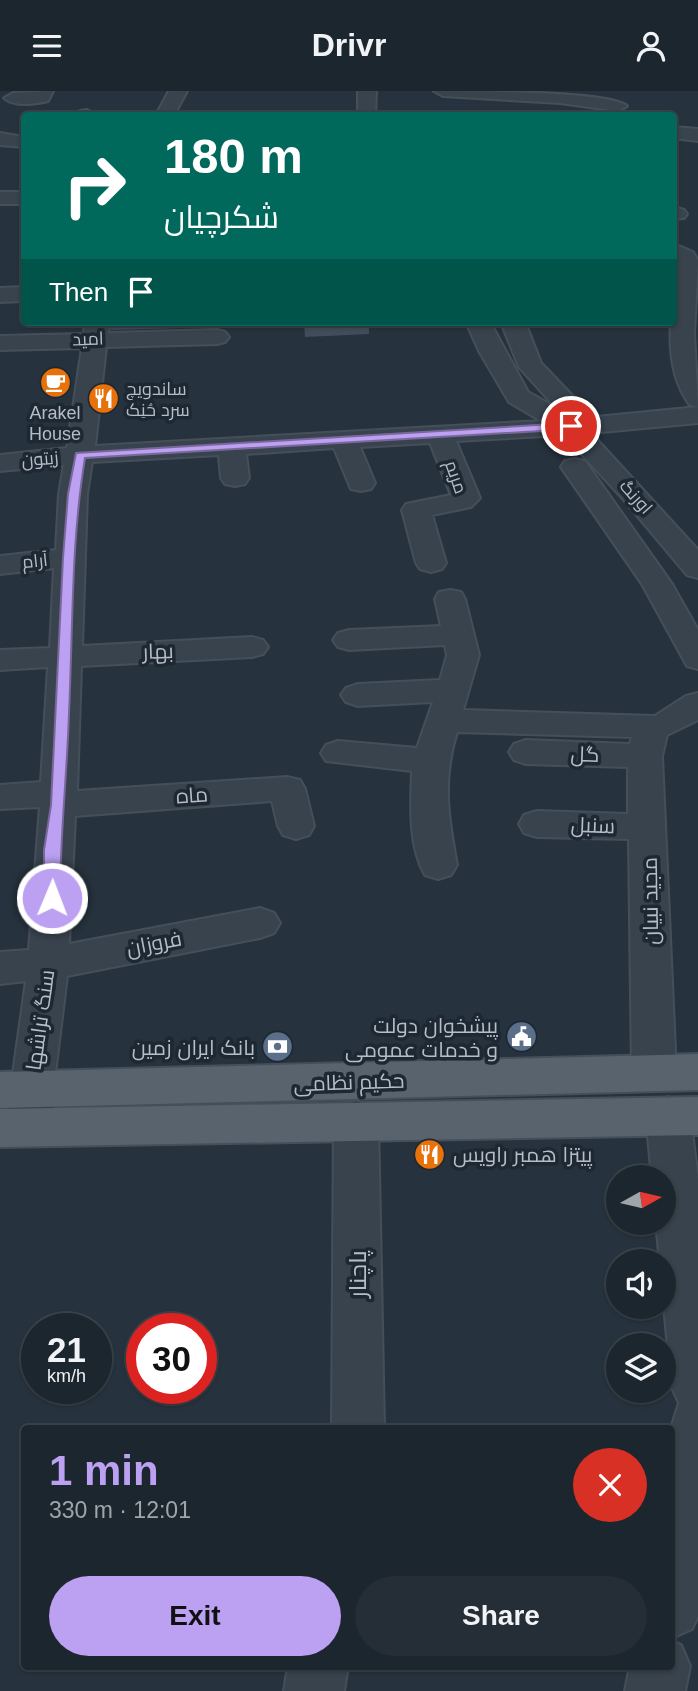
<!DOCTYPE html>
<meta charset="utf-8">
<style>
:root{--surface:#1c262e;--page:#252e36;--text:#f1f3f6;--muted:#a0a5aa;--line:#3a434a;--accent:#bca0f2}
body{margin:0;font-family:Helvetica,Cairo,sans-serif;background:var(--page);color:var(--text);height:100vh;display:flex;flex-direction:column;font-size:26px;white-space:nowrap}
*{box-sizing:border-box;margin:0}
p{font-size:23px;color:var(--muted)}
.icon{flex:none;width:38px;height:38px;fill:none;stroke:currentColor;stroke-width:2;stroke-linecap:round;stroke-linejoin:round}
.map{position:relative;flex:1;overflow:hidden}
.side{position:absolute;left:21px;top:1334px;width:654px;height:245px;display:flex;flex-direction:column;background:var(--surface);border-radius:7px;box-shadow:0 2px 5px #0004,0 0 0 2px var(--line)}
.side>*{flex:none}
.guide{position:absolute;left:21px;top:21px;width:656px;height:214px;border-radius:7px;box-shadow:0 2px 5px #0004,0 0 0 2px var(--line);background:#00695c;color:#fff;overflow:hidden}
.needle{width:46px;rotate:82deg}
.controls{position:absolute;left:606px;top:1074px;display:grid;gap:14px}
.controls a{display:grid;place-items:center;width:70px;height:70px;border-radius:50%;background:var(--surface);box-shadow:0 2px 5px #0004,0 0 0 2px var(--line);font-size:35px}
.speed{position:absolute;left:21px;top:1222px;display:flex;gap:14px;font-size:35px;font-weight:700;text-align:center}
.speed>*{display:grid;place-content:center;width:91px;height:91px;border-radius:50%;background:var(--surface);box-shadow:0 2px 5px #0004,0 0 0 2px var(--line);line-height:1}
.speed small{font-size:18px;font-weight:400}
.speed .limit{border:10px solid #d22;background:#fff;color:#111}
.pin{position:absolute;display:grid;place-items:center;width:60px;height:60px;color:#fff;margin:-30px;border:4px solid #fff;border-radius:50%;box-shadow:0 2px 7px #0007}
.me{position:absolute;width:77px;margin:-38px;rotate:1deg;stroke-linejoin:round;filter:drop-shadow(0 0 5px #0008)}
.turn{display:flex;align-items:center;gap:24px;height:147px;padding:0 28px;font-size:32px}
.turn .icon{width:91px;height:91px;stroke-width:2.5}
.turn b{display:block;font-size:49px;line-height:60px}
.then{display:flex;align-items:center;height:66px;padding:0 28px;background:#0003;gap:14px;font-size:26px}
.round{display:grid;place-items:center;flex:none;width:74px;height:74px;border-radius:37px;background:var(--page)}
.summary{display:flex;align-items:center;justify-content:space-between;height:119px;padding:0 28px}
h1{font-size:42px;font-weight:700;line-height:52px;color:var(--accent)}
.button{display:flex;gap:14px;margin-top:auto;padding:14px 28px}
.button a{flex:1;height:80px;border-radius:42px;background:var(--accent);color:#111;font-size:28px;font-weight:700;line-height:80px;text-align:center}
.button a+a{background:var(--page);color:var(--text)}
header{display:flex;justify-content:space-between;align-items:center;height:91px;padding:0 28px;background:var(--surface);font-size:32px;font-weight:700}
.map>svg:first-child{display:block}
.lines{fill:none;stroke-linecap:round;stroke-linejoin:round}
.minor-casing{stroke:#454f59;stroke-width:4}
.major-casing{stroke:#454f59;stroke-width:4}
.minor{fill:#39434d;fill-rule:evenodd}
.major{fill:#58636d;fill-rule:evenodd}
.wall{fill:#414e5a}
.building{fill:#4d5a66;stroke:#5e6a75;stroke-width:2}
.route{fill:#bca0f2;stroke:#7a689d;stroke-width:2}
.labels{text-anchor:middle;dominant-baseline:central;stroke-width:7;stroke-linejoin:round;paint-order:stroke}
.far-street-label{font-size:18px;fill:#b5bec8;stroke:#1e2832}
.far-poi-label{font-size:18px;fill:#b5bec8;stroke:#1e2832;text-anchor:start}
.street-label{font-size:21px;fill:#b5bec8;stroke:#1e2832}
.poi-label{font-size:21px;fill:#b5bec8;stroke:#1e2832;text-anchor:end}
.near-street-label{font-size:24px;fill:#b5bec8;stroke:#1e2832}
</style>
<header><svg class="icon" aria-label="menu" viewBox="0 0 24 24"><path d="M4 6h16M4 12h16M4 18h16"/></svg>Drivr<svg class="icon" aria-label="person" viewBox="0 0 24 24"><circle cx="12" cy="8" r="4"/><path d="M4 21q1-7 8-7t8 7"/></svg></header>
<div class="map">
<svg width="698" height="1600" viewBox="0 0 698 1600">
<rect width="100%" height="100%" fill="#26323d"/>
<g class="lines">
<defs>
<g id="minor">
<path d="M53,0L48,10C35,13 14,16 4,7L13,2Z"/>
<polygon points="169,0 187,0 174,24 156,24"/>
<polygon points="358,0 376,0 375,24 358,23"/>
<path d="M434,0C465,0 611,0 627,15L618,20L560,12L443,5Z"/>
<polygon points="87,19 96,24 77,24 80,20"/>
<polygon points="674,36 698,38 698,50 674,47"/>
<polygon points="0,42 24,46 24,56 0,54"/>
<rect x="0" y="101" width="24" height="12"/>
<polygon points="674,116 684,119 687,123 684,127 674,128"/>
<path d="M674,153L693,161L698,170L694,242L698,316L689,313C672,289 669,259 671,231H674L678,174L674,168Z"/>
<polygon points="24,196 24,210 0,211 0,197"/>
<polygon points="85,231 109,231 108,242 217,239 225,241 229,246 225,251 217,253 106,256 95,355 541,330 509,311 479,260 466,231 490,231 528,301 556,317 519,276 501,231 525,231 541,272 584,317 588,322 586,327 698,316 698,332 591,342 698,459 698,487 687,484 624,409 564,344 456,350 480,407 471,416 432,424 446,472 442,478 431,481 420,478 416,472 402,419 406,413 451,404 430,352 360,356 375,392 371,398 361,400 351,398 334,357 246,363 249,387 245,393 235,395 225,393 221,387 219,364 92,371 87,403 82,555 252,546 263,549 268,556 263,563 252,566 81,575 77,700 287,686 300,689 305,698 314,735 309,744 296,748 283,744 278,735 272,710 75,725 69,853 260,817 274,822 280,832 274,842 260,847 67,885 54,991 52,1031 46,1044 30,1050 14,1044 8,1031 9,1011 26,890 0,893 0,861 29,859 40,716 0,718 0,694 41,691 48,576 0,579 0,559 50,557 54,477 0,483 0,465 56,459 59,403 64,374 0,380 0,364 67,357 82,257 0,259 0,245 84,243"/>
<polygon points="575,368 585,370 672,493 698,539 698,578 687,575 642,493 561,376 565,370"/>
<path d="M450,499L461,501L465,508L479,564L463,619L655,625L686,605L698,602V629L667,644L662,665L676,982L669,995L654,1000L639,995L632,982L629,748L537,746L524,742L519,733L524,724L537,720L628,723V676L526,673L514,669L509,661L514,653L526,649L630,653L632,646L457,641C442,689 448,726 457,774L451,784L438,788L425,784C408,755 411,712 412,680L326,670L321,662L326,654L338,650L417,657L433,611L358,615L346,611L341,604L346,597L358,593L440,589L447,564L445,554L349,559L338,556L333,549L338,542L349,539L441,535L435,508L439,501Z"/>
<polygon points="668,1006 684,1012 690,1025 698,1088 698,1525 692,1538 672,1547 671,1337 679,1312 672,1297 663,1205 663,1171 660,1171 656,1132 663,1132 663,1087 652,1087 646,1025 652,1012"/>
<polygon points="356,1010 372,1016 378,1029 384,1337 332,1337 334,1029 340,1016"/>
<polygon points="672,1550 681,1554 690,1575 685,1600 625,1600 630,1575 672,1575"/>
<polygon points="288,1575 348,1575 344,1600 284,1600"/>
</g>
<g id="major">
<polygon points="698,963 698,999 0,1017 0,981"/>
<polygon points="698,1006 698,1044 0,1056 0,1018"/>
</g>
</defs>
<use href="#minor" class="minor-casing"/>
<use href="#major" class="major-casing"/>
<use href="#minor" class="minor"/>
<use href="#major" class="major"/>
</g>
<g class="wall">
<polygon points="110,231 217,231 217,236 111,239"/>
<polygon points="304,231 369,231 369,243 305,246"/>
</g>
<polygon class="building" points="305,231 357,231 305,233"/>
<path class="route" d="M571,332L576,335L574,338L85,367C71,451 73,537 69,622C67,684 60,746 60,807L57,812H46L44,807V759L51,714L63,467L68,403L76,362Z"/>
<defs>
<symbol id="cafe-disc" viewBox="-11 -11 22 22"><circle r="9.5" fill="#e8710a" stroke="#1e2832"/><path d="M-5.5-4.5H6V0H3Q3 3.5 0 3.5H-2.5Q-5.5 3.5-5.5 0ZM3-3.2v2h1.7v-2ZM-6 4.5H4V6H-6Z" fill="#fff"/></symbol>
<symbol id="restaurant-disc" viewBox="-11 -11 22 22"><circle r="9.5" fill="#e8710a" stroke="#1e2832"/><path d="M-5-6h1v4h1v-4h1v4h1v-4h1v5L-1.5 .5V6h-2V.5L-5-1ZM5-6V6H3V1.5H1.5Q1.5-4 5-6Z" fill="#fff"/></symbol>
<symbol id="civic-disc" viewBox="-11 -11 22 22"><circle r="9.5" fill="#5c6f8a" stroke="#1e2832"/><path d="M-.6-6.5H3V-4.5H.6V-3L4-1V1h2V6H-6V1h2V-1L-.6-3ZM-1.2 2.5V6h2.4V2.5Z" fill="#fff"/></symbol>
<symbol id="bank-disc" viewBox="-11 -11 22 22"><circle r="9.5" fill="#5c6f8a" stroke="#1e2832"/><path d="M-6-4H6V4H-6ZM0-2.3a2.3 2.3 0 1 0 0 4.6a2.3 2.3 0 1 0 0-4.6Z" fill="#fff"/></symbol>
</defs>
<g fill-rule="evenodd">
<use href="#cafe-disc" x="38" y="274" width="35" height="35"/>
<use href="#restaurant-disc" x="86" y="290" width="35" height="35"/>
<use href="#civic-disc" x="504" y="928" width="35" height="35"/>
<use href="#bank-disc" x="260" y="938" width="35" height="35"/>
<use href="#restaurant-disc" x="412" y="1046" width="35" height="35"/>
</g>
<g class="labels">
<g class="far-street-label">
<text transform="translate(88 248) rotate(-2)">امید</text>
<text transform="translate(40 368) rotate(-5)">زیتون</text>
<text transform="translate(456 386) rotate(71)">مریم</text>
<text transform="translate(636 406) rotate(48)">اورنگ</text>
<text transform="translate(35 470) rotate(-6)">آرام</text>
</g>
<g class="far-poi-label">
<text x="126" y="298">ساندویچ<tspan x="126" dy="21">سرد حُنِک</tspan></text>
<text x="55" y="322" text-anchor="middle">Arakel<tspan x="55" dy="21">House</tspan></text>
</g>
<g class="street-label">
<text transform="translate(158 560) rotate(-2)">بهار</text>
<text transform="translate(585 663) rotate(2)">گل</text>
<text transform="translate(192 704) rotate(-4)">ماه</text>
<text transform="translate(593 734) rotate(2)">سنبل</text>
<text transform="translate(650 810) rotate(-91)">مجید نبیان</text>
<text transform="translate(154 852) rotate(-11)">فروزان</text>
<text transform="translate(40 929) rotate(-82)">سنگ تراشها</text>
<text transform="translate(349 991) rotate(-2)">حکیم نظامی</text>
</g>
<g class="poi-label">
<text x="498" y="934">پیشخوان دولت<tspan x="498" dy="24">و خدمات عمومی</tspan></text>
<text x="255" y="956">بانک ایران زمین</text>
<text x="453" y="1063" text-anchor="start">پیتزا همبر راویس</text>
</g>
<g class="near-street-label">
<text transform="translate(357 1183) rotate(-90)">پاچنار</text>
</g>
</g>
</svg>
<div class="controls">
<a><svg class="needle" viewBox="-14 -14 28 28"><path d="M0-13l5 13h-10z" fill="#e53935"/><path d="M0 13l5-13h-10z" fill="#a0a5aa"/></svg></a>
<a><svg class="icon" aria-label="sound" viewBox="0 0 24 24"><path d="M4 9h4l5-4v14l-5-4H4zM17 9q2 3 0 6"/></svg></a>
<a><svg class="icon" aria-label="layers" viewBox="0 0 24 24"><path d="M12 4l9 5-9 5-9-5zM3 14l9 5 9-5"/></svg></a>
</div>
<div class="speed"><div>21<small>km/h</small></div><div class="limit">30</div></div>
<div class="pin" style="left:571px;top:335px;background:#d93025"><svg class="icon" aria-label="arrive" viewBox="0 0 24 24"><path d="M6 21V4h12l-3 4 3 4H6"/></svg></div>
<svg class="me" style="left:52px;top:807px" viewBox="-20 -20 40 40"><circle r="17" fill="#bca0f2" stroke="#fff" stroke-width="3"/><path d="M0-11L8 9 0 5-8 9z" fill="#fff"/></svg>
<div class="guide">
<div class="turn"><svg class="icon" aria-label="right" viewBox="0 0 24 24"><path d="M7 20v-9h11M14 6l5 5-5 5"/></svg><div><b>180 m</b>شکرچیان</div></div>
<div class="then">Then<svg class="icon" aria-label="arrive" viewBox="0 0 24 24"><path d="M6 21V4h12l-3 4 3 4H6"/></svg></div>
</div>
<section class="side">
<div class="summary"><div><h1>1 min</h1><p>330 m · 12:01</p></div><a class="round" style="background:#d93025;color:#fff"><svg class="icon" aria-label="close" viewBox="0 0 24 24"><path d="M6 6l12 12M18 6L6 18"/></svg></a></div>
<div class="button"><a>Exit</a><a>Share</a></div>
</section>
</div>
